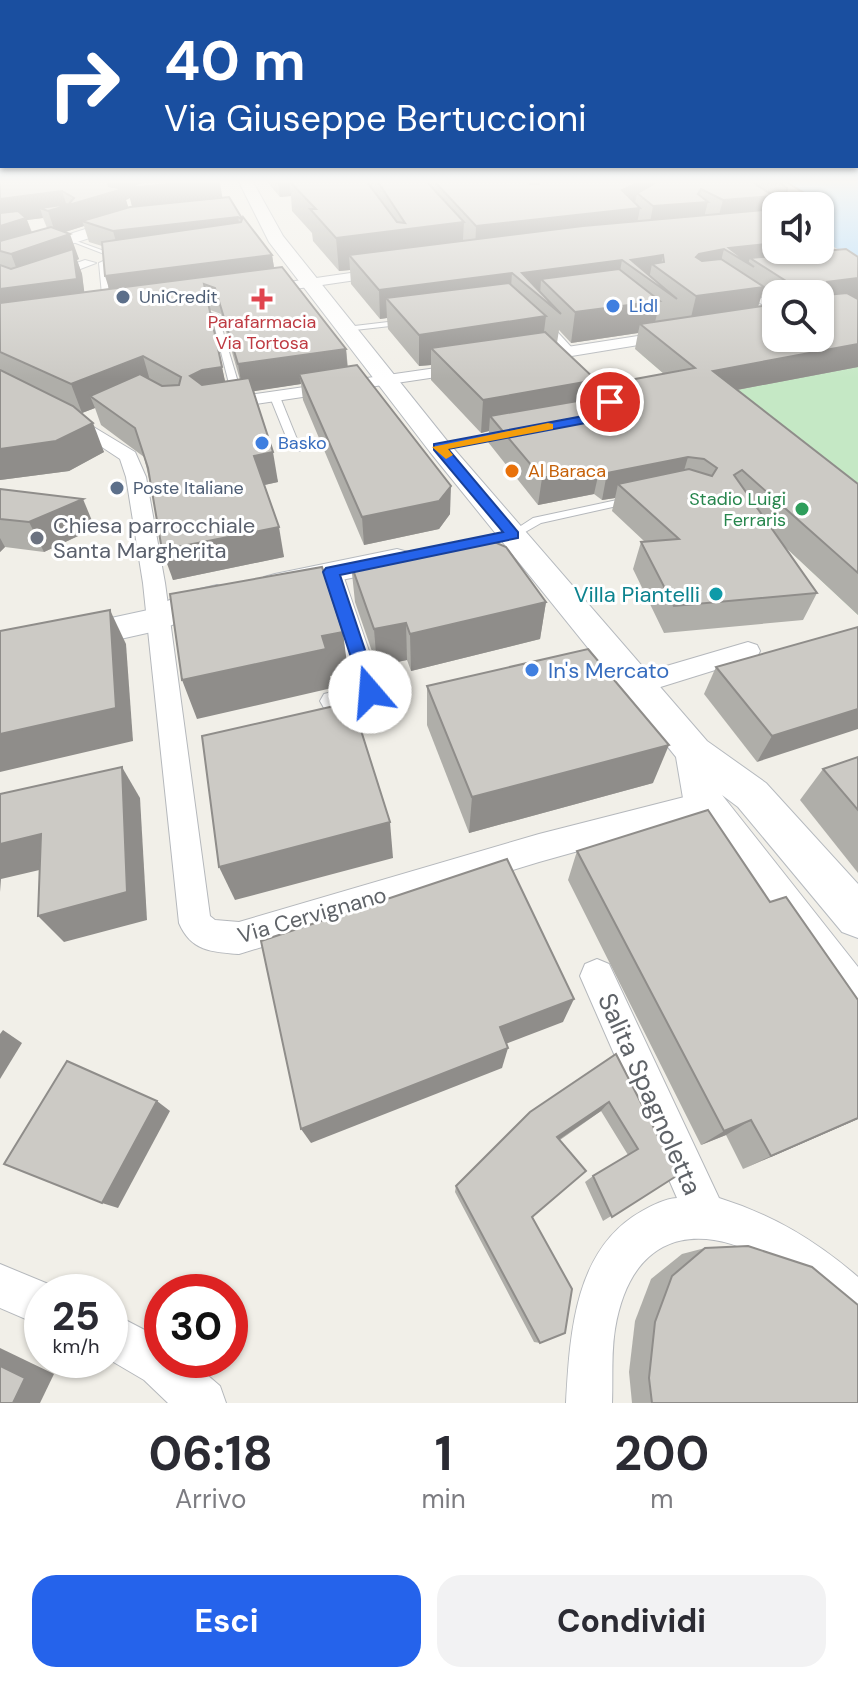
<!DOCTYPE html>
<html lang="it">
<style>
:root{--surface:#fff;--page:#f2f2f3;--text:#2b2b33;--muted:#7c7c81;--accent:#2563eb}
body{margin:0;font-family:"DM Sans",sans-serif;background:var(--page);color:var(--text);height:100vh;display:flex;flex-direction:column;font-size:30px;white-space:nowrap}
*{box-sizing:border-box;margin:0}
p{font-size:26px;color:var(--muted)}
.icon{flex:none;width:44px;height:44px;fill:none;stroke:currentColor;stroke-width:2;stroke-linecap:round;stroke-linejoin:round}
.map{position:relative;height:1403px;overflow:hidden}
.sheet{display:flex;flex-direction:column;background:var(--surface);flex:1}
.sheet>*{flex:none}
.guide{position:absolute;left:0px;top:0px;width:858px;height:168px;box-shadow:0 2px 6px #0004;background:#1a4fa0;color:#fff;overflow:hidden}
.buttons{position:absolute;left:762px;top:192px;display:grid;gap:16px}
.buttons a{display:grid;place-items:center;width:72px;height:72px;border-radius:16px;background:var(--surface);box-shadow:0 2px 6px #0004;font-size:40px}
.speed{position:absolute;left:24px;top:1274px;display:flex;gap:16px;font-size:40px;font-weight:700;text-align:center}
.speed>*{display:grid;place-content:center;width:104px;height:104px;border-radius:50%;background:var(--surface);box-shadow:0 2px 6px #0004;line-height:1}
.speed small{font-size:20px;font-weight:400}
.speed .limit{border:12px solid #d22;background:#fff;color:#111}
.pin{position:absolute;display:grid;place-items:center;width:68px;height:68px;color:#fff;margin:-34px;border:4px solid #fff;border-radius:50%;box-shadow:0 2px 8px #0007}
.me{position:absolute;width:88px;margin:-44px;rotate:342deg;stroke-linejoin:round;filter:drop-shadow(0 0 6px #0008)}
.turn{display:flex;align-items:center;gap:28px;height:168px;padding:0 32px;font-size:36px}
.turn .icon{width:104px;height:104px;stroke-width:2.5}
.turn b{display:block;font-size:56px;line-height:68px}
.eta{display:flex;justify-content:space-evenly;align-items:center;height:136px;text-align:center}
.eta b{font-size:48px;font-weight:700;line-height:56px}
.button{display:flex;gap:16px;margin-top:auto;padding:16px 32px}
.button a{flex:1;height:92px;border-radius:24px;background:var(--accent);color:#fff;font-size:32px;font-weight:700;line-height:92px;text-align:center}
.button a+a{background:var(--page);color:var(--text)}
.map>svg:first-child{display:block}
.green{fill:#c5e8c5}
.water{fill:#aadaff}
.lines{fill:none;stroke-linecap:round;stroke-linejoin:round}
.lane-casing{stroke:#b5b8bc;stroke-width:2}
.street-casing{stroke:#b5b8bc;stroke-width:2}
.secondary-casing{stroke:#b6babf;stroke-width:2}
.lane{fill:#fff;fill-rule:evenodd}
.street{fill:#fff;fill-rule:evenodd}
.secondary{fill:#fff;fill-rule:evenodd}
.wall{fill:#afaea9;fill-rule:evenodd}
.shaded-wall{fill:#8f8d8a}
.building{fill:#cccac5;stroke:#8f8d8a;stroke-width:2}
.route{fill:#2563eb;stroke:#184099;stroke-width:2}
.slow{fill:#f59e0b}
.service-dot{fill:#5c6f8a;stroke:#fff;stroke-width:3}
.health-dot{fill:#e0444e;stroke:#fff;stroke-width:3}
.shop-dot{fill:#3f7fe0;stroke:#fff;stroke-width:3}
.food-dot{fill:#e8710a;stroke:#fff;stroke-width:3}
.leisure-dot{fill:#2e9e5b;stroke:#fff;stroke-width:3}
.worship-dot{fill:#6b7280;stroke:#fff;stroke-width:3}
.culture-dot{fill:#0f9aa8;stroke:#fff;stroke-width:3}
.labels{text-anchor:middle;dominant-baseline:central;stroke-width:6;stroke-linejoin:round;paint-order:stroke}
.far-service-label{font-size:18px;fill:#4e5e75;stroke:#fff;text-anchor:start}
.far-shop-label{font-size:18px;fill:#366cbe;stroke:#fff;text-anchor:start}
.far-health-label{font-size:18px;fill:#be3a42;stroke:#fff}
.far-food-label{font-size:18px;fill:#c56008;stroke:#fff;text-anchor:start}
.far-leisure-label{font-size:18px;fill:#27864d;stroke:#fff;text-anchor:end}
.worship-label{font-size:22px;fill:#5b616d;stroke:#fff;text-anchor:start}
.culture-label{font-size:22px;fill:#0d838f;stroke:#fff;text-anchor:end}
.shop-label{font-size:22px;fill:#366cbe;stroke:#fff;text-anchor:start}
.street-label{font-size:22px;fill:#5f6368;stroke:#fff}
.near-street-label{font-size:26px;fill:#5f6368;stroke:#fff}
</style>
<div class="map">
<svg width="858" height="1403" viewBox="0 0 858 1403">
<rect width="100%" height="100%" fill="#f1efe8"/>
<polygon class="green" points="858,329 858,615 633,404 687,393 642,355 776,338 820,338"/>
<polygon class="water" points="733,182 858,182 858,262 820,238 820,206 776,206"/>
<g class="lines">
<defs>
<g id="lane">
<polygon points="68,238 121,257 106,264 110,307 103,305 99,263 112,257 68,240"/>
<polygon points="742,288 748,288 776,308 776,313 742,292"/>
<polygon points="211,313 218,315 243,399 241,401 233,399"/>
<polygon points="405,320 408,320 408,324 346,331 342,329 346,327"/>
<polygon points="544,324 550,324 573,349 573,353 567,353 544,328"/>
<polygon points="580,374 586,374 613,400 615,402 606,411 600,411 598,409 605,402 580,378"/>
<polygon points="272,395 280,397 301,449 300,451 291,449 270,397"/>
<polygon points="504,432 509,435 507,437 439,450 434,447 439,444"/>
<polygon points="631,497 636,500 635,502 541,523 513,539 507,535 533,518"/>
</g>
<g id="street">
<polygon points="85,260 96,263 20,292 0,284 0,275 21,283"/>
<polygon points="385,268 390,269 390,275 261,294 254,290 261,286"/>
<polygon points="670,331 678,336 675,339 535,362 527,357 535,352"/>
<polygon points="464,364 472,369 470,372 222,409 213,404 222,399"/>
<path d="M67,411L135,452L146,477L165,583L210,916L215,920L239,922L539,834L704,792L714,795L719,804L714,813L539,862L239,954C211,952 191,951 179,923L143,583L126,477L120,459L61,420L58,416Z"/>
<polygon points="331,565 342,572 383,692 379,699 333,711 324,708 320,701 324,694 355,686 320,572"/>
<polygon points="748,642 757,645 760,651 757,657 638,694 629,691 625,684 629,677"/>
<path d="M597,959L609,964L719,1198C773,1215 815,1240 858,1277V1328C831,1317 815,1292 791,1275C714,1219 633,1221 615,1329C611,1353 613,1379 612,1403H566C570,1334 574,1249 642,1211C653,1205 664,1199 677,1198L580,976L585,964Z"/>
<polygon points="0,1264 58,1288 59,1292 42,1292 42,1326 0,1308"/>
<polygon points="110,1312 162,1339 162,1360 190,1360 220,1386 226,1403 168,1403 144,1380 110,1360"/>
</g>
<g id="secondary">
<polygon points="239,182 253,182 283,236 448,442 707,741 766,783 858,884 858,938 842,932 738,807 722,795 858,967 858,1030 841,1023 690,816 684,804 676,757 430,452 269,242"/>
<polygon points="133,214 139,216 139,222 0,267 0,256"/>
<polygon points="397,549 408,552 412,559 408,566 275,594 264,591 259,584 264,577 275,574"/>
<polygon points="217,585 228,588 233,596 228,604 156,631 0,666 0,642 148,610 187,592"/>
</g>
</defs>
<use href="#lane" class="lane-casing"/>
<use href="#street" class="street-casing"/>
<use href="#secondary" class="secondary-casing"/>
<use href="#lane" class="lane"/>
<use href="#street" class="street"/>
<use href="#secondary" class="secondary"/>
</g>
<g class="wall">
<path d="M0,182L222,198L242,218L272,255L274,268L346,349L348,367L450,514L439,529L364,545L303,400L301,384L253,391L278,482L264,485L284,557L173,580L144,457L101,425L95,408L82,413L78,411L104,452L69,471L0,480ZM130,198L132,206L128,207L126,200ZM43,218L47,228L32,232L27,220ZM84,226L89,242L102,246L109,289L84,292L82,274L77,260L79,259L65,232ZM210,310L221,314L240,380L225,382Z"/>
<path d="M267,182H786L820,206H776V250L825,251L858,257V367L737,390L858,484V615L784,546L817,593L803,620L664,633L633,569L641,542L644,541L612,511L615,498L602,500L594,494L538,505L488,442L489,431L481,433L431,380V365L419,366L388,329L387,318L380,319L351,284L350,270L339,271L313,241L312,233L292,211L291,196L280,197ZM762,294L776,303V294H820L776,338L758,307ZM559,330L571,343L638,333L635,349L664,374L612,395L592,398L596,380L557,343Z"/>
<polygon points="0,489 95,528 44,552 5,547 0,552"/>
<polygon points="351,564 546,602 540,639 411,671 407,660 377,666 355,602"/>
<polygon points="858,627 757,762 704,694 716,667"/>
<polygon points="427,686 653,783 469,833 427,725"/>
<polygon points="858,757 858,873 800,800 823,769"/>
<polygon points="577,851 770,902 858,1119 743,1169 726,1135 701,1145 568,880"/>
<polygon points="616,1054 678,1175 603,1221 585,1182 593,1176 628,1155 601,1111 560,1140 532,1217 540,1343 534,1342 455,1192 456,1186"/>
<polygon points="705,1248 858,1403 632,1403 629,1372 635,1321 651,1279 682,1254"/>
</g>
<g class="shaded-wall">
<polygon points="107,182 220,182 223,202 133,211 130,198 126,200 130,212 82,221 84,226 56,235 48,211 40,208 43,218 27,220 35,242 0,251 0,199 62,191 67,206"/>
<polygon points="278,182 289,182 291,196 280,197"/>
<polygon points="640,182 658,182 637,193 634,208 640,208 635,234 475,253 476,226 622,190"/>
<polygon points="701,189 698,203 708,202 701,228 648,233 653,206 698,194"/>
<polygon points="774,196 766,222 716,226 723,200"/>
<polygon points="826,206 820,223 820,207"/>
<polygon points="238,217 242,238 119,252 113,231"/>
<polygon points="464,222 462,255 349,255 350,270 339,271 336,238"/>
<polygon points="832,233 821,261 750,258 748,264 729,248 776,243 776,250 820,250 820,238"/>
<polygon points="70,234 79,259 77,260 82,274 86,305 0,317 0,289 21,280 11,254"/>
<polygon points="724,249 717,277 696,257 699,254"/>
<polygon points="272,255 276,280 204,284 113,301 105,276"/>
<polygon points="663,255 660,270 652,264 649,279 631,260"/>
<polygon points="622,260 617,288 541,279 540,296 522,273"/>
<polygon points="512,273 510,302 386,298 387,318 380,319 379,290"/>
<polygon points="858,278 858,300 820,305 827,282"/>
<polygon points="764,287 755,316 689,326 696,296"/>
<polygon points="660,301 653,331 640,324 638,333 571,343 575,312"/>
<polygon points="546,316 542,347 431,348 431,365 419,366 419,335"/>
<polygon points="858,344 858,367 705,396 713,371"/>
<polygon points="346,349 348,377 299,374 301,384 243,393 238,364"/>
<polygon points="143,356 151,384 90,396 95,408 82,413 71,384"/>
<polygon points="222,367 228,395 197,405 190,376 202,370"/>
<polygon points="596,380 590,412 490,416 489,431 481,433 483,400"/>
<polygon points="93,423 104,452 69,471 0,480 0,449"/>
<polygon points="273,452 278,482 260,486 254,456"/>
<polygon points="688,457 680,484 618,484 615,498 602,500 607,473"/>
<polygon points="600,467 594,494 538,505 542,478"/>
<polygon points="451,486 450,514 439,529 364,545 362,517"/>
<polygon points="83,499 95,528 44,552 29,522"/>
<polygon points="279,527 284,557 173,580 162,550"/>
<polygon points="0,538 5,547 0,552"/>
<polygon points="546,602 540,639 411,671 410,634"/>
<polygon points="110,610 126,644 133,741 0,772 0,734"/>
<polygon points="406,623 407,660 377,666 374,629"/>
<polygon points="343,632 348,672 330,676 332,688 197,719 182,680 322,636"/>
<polygon points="858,709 858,729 757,762 772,736"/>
<polygon points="669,745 653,783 469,833 472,797"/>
<polygon points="122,767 140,798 147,920 64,942 38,916"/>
<polygon points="390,822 393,858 235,900 219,867"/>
<polygon points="41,834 65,864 1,879 0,892 0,844"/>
<polygon points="574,999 563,1022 495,1048 500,1027"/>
<polygon points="3,1030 22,1043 0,1079 0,1034"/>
<polygon points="508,1048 502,1068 311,1143 301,1129"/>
<polygon points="157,1101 170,1111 118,1208 102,1203"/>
<polygon points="609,1102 601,1111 551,1145 557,1137"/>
<polygon points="858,1118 858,1119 743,1169 771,1156"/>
<polygon points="751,1120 726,1135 701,1145 724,1131"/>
<polygon points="0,1348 54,1374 40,1403 13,1403 0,1366"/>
</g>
<g class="building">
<polygon points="0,182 107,182 109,186 123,189 48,211 40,208 69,204 74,198 62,191 0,199"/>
<polygon points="142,182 192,182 127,188"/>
<polygon points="290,182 367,182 397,222 405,223 378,182 427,182 464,222 336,238 310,209 316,209"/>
<polygon points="435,182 529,182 530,184 539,184 539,182 640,182 622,190 640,208 476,226"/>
<polygon points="657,182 752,182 774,196 723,200 701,189 698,194 708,202 653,206 637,193"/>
<polygon points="779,182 786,182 826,206 785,206 787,188"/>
<polygon points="229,197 243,220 238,217 113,231 82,221 130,207"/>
<polygon points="776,209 776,243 729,248 754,267 724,249 699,254 696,257 702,261 721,259 764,287 696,296 652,264 664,262 663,255 631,260 677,299 622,260 522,273 561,314 512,273 379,290 349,255 583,226"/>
<polygon points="18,211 26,218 0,226 0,213"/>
<polygon points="243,217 272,255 105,276 102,242 241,222"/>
<polygon points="820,226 832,233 828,237 820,238"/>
<polygon points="51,227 70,234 11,254 0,251 0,241"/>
<polygon points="73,249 77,279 0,289 0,265 11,269"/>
<polygon points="846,249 858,257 858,278 827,282 827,295 847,293 858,299 858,344 713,371 858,484 858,573 742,470 734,475 817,593 674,606 641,542 679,539 618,484 689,469 712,476 717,468 704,459 688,457 607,473 600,467 542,478 490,416 612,395 619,382 695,368 640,324 776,304 776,338 820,338 820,294 785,294 786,281 750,258"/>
<polygon points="282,267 346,349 238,364 215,288 204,284 222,367 202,370 190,376 202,385 249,378 273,452 254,456 279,527 162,550 148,468 135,428 90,396 140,374 162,386 179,385 181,377 143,356 71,384 0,352 0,303"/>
<polygon points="619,269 660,301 575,312 541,279"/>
<polygon points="509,283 546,316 419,335 386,298"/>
<polygon points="545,332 596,380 483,400 431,348"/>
<polygon points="357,365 451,486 439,501 362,517 299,374"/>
<polygon points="0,370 73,406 93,423 56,441 0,449"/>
<polygon points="0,489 83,499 29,522 0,519"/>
<polygon points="483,537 506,547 546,602 410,634 406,623 374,629 351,564"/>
<polygon points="322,567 343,632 322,636 326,649 182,680 170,594"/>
<polygon points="110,610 116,708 0,734 0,631"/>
<polygon points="858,627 858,709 772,736 716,667"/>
<polygon points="588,649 669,745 472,797 427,686"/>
<polygon points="352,702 390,822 219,867 202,736"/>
<polygon points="858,757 858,810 823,769"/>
<polygon points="122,767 127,892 38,916 41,834 0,844 0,794"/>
<polygon points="708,810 770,902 786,897 858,1000 858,1118 771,1156 751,1120 724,1131 577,851"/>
<polygon points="507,859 574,999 500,1027 508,1048 301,1129 261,941"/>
<polygon points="616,1054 678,1175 612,1217 593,1176 638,1149 609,1102 557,1137 586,1171 532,1217 572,1289 565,1333 540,1343 456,1186 530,1112"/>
<polygon points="67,1061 157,1101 102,1203 4,1164"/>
<polygon points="748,1246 812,1267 858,1305 858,1403 652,1403 649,1378 655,1322 672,1276 705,1248"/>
<polygon points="0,1366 25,1378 13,1403 0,1403"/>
</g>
<linearGradient id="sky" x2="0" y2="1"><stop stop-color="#8fc3f1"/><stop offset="0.48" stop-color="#f9f8f5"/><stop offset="1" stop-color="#f9f8f5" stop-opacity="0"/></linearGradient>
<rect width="858" height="379" fill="url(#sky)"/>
<polygon class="route" points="606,400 616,402 606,413 607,419 448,449 518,532 518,538 340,575 379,692 377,697 364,697 323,572 326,568 503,532 434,450 434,444 594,414"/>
<polygon class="slow" points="548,423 553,424 553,429 448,449 453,455 446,459 432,447"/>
<g class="service-dot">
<circle cx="123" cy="297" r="8"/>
<circle cx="117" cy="488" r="8"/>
</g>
<path class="health-dot" d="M258 287h8v8h8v8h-8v8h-8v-8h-8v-8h8z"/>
<g class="shop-dot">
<circle cx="613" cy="306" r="8"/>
<circle cx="262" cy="443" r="8"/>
<circle cx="532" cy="670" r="8"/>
</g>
<circle class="food-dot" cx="512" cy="471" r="8"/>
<circle class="leisure-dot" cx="802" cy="509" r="8"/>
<circle class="worship-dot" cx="37" cy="538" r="8"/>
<circle class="culture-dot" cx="716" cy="594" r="8"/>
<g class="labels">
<g class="far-service-label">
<text x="139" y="297">UniCredit</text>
<text x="133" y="488">Poste Italiane</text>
</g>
<g class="far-shop-label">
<text x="629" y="306">Lidl</text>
<text x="278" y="443">Basko</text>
</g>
<g class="far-health-label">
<text x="262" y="322">Parafarmacia<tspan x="262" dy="21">Via Tortosa</tspan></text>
</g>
<g class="far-food-label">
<text x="528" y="471">Al Baraca</text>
</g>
<g class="far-leisure-label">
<text x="786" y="499">Stadio Luigi<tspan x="786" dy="21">Ferraris</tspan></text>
</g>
<g class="worship-label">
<text x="53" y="525">Chiesa parrocchiale<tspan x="53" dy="25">Santa Margherita</tspan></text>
</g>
<g class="culture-label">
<text x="700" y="594">Villa Piantelli</text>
</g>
<g class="shop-label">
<text x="548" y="670">In's Mercato</text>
</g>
<g class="street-label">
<text transform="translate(312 915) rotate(-16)">Via Cervignano</text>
</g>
<g class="near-street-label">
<text transform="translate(650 1094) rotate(66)">Salita Spagnoletta</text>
</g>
</g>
</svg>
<div class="buttons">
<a><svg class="icon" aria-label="sound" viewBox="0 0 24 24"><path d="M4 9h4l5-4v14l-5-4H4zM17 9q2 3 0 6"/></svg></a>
<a><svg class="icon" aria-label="search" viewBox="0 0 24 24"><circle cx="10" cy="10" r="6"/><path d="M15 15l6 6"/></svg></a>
</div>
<div class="speed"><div>25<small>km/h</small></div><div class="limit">30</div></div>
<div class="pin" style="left:610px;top:402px;background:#d93025"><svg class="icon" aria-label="arrive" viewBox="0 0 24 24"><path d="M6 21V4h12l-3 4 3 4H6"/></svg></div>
<svg class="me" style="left:370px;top:692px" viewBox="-20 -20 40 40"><circle r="19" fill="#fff"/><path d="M0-13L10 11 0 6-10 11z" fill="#2563eb"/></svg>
<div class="guide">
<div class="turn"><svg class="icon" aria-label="right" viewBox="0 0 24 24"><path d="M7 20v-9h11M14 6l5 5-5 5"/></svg><div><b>40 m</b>Via Giuseppe Bertuccioni</div></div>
</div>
</div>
<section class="sheet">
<div class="eta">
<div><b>06:18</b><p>Arrivo</p></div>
<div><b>1</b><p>min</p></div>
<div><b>200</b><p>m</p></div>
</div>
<div class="button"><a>Esci</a><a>Condividi</a></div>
</section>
